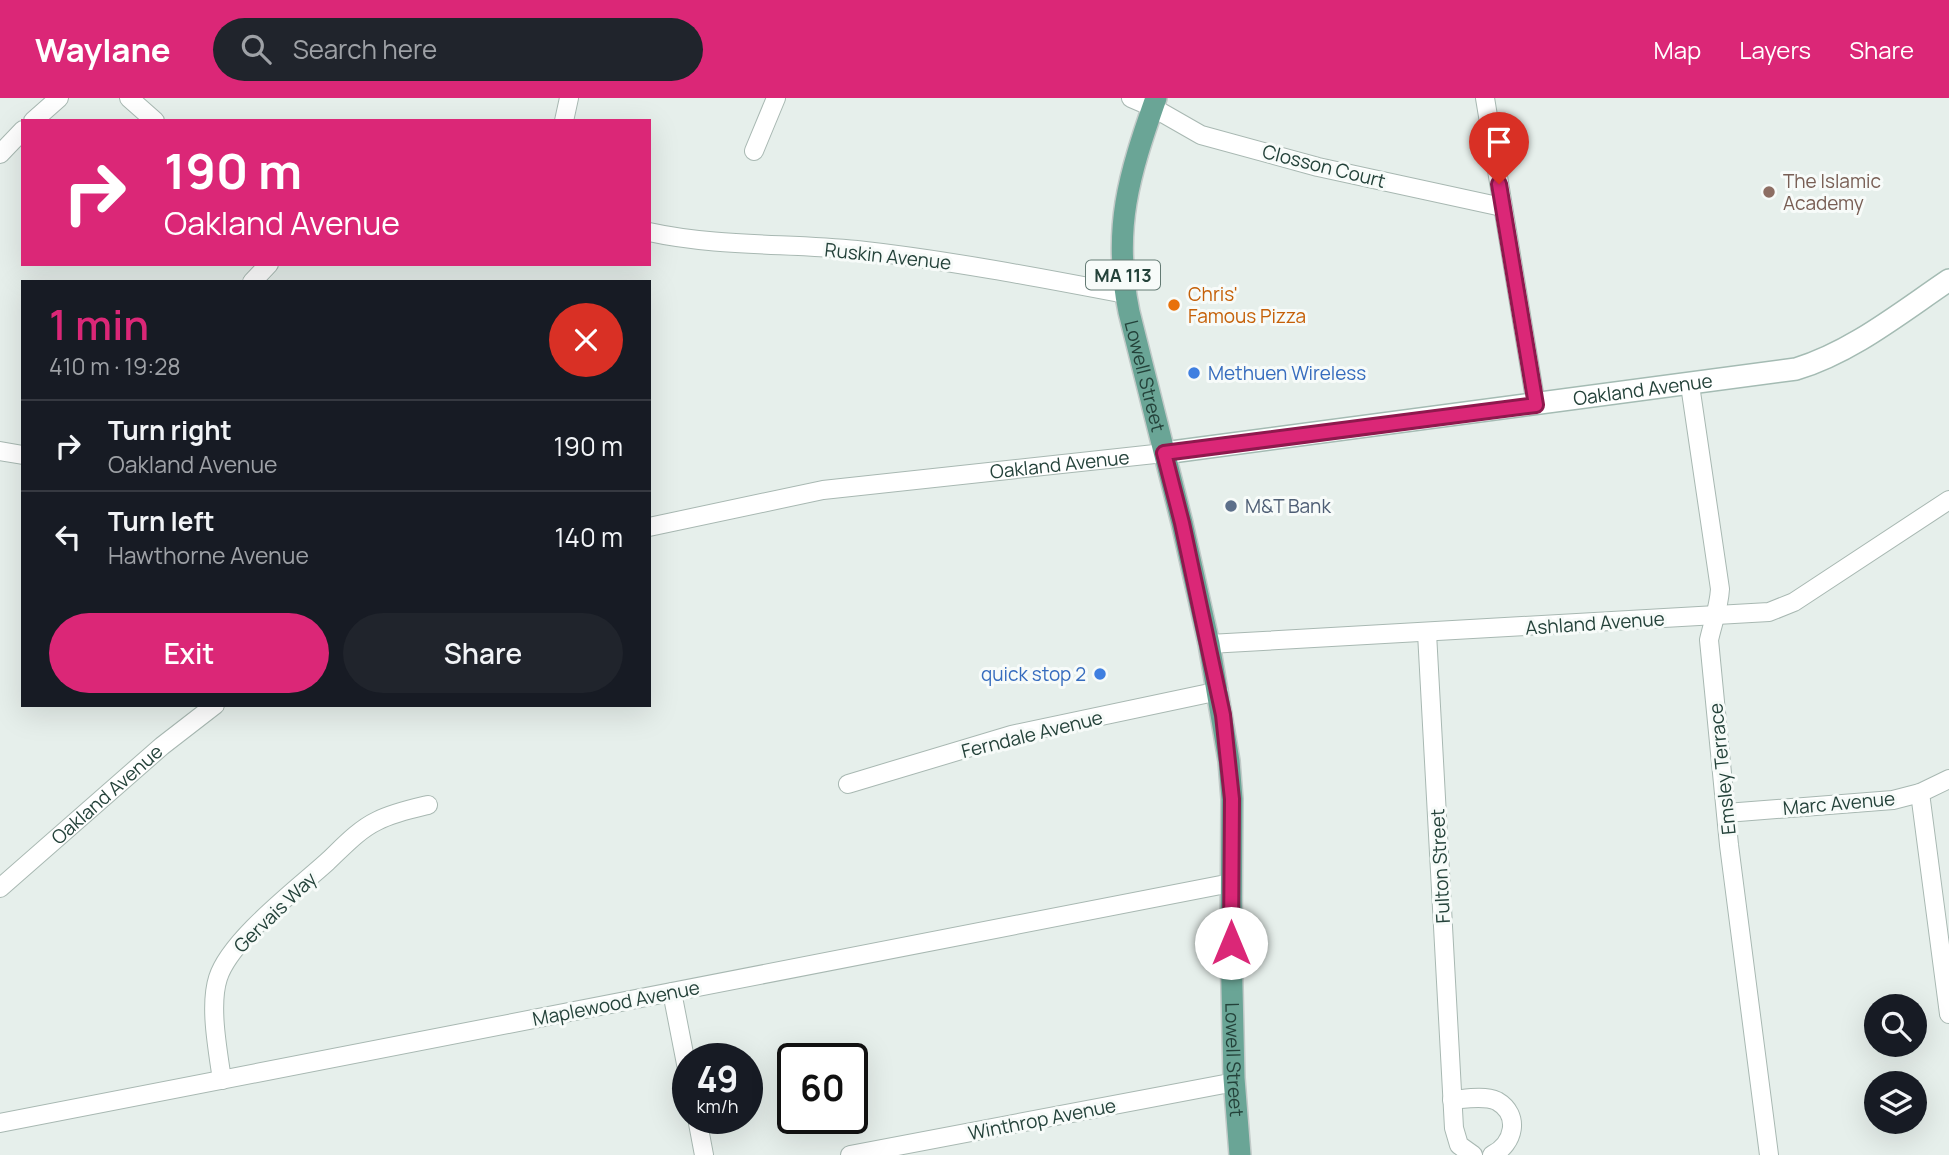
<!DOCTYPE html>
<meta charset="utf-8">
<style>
:root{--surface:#171b24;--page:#20242c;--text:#f1f3f6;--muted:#9ea1a6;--line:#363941;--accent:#db2777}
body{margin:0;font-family:Manrope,sans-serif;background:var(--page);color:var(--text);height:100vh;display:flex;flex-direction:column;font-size:26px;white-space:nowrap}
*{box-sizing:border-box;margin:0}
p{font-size:23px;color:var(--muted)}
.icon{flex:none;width:38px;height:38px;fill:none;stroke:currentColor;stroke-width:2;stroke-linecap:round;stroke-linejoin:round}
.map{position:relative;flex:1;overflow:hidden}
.drawer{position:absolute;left:21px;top:182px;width:630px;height:427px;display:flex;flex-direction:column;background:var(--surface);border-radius:0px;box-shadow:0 7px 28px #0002}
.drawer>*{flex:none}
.top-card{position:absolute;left:21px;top:21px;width:630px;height:147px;border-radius:0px;box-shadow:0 7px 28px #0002;background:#db2777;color:#fff;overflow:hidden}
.fabs{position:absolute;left:1864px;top:896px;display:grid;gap:14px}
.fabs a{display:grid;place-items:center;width:63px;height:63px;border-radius:50%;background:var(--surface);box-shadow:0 7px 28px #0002;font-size:35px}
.speed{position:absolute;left:672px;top:945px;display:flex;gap:14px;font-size:35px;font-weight:700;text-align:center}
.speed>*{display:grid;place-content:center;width:91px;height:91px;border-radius:50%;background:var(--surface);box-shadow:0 7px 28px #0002;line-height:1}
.speed small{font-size:18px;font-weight:400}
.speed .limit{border:4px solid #111;border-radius:10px;background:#fff;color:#111}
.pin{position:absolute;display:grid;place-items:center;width:60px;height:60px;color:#fff;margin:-72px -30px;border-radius:50% 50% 50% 0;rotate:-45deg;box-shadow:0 0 7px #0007}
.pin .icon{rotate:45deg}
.me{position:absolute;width:77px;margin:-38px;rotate:0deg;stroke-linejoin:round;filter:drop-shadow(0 0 5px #0008)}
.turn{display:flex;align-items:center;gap:24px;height:147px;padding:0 28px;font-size:32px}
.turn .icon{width:91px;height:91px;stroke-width:2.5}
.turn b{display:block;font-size:49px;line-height:60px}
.round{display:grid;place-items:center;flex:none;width:74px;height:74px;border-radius:37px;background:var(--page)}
.head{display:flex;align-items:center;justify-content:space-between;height:119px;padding:0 28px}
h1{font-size:42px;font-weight:600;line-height:52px;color:var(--accent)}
.action{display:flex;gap:14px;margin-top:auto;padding:14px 28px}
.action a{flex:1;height:80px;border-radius:42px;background:var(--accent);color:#fff;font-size:28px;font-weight:600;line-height:80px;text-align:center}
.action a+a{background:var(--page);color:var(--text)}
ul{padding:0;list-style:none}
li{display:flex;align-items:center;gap:21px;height:91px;padding:0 28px;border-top:2px solid var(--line)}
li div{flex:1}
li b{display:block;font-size:26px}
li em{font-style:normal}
header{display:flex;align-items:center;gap:42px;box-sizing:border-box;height:98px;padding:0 35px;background:var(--accent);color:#fff}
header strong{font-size:33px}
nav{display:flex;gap:38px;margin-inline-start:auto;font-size:24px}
.search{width:490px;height:63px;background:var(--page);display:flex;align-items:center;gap:18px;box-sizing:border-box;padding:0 24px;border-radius:38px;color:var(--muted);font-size:26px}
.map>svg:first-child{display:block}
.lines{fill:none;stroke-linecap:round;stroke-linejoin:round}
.street-casing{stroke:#a8b8b2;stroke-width:20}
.secondary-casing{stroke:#a4bbb3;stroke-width:24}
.primary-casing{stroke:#c2cac8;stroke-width:24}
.street{stroke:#fff;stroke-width:18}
.secondary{stroke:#fff;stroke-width:21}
.primary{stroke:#6aa596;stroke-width:21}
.route-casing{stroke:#8e194d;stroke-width:18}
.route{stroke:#db2777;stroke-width:12}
.education-dot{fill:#8d6e63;stroke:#f7fbf9;stroke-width:2.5}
.food-dot{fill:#e8710a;stroke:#f7fbf9;stroke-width:2.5}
.shop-dot{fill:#3f7fe0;stroke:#f7fbf9;stroke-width:2.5}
.service-dot{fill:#5c6f8a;stroke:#f7fbf9;stroke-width:2.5}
.labels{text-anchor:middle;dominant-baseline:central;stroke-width:6;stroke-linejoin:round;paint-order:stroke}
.shield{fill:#f7fbf9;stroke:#637a73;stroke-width:2}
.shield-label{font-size:18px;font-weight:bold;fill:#24423a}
.street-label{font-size:19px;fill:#24423a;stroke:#f7fbf9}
.education-label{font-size:19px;fill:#785e54;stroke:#f7fbf9;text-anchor:start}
.food-label{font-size:19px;fill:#c56008;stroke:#f7fbf9;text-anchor:start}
.shop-label{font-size:19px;fill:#366cbe;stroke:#f7fbf9;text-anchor:start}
.service-label{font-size:19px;fill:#4e5e75;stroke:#f7fbf9;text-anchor:start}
</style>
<header>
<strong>Waylane</strong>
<div class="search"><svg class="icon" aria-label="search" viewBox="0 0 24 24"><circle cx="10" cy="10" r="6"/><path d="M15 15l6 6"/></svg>Search here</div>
<nav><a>Map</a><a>Layers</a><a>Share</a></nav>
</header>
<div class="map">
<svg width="1949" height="1057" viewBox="0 0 1949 1057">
<rect width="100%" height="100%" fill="#e6efeb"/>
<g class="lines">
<defs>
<g id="street">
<polyline points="129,0 155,23"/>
<polyline points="1131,0 1152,9 1201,37 1318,69 1502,109"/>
<polyline points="1485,0 1536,307"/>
<polyline points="33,23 59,0"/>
<polyline points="564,23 569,0"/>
<polyline points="754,53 776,0"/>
<polyline points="0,56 23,32"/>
<path d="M649,134C717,149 788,145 857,152C947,162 1036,179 1125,196"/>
<polyline points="252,184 269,166"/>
<path d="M1690,287L1720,491C1719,509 1713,524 1709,542L1729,747L1769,1057"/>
<polyline points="0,353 23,357"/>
<path id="s1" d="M649,429L823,392L1164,355"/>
<polyline points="1427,535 1454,1030 1459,1047 1473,1057"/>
<polyline points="1209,546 1769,514 1794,504 1949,402"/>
<polyline points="848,686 1011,637 1219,593"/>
<polyline points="1920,695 1949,916"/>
<polyline points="1726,715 1893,702 1920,695 1949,681"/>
<path id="s2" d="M0,790L162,648L215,607"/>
<polyline points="672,894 688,976"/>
<path d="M222,982C218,953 209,908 218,880C230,842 296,792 327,764C342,750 358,732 377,723C393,715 411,711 428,707"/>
<path d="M1452,1002C1465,1001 1484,997 1497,1003C1521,1017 1514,1046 1492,1057"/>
<polyline points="697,1020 704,1057"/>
<polyline points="0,1025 1231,785"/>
<polyline points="850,1057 1235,984"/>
</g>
<g id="secondary">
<path id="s3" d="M1164,355L1796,271C1852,254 1900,215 1949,182"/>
</g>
<g id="primary">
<path id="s4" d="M1156,0C1129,77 1112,131 1129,214L1182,425L1209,546L1229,663L1232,701L1231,845L1234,980L1240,1057"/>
</g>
</defs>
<use href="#street" class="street-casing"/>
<use href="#secondary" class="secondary-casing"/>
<use href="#primary" class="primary-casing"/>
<use href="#street" class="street"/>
<use href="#secondary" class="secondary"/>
<use href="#primary" class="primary"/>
</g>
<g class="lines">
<defs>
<polyline id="route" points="1231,845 1232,701 1223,617 1182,425 1164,355 1536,307 1499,86"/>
</defs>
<use href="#route" class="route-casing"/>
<use href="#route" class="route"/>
</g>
<circle class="education-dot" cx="1769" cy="94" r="7"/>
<circle class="food-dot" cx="1174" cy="207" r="7"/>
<g class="shop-dot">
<circle cx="1194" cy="275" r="7"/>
<circle cx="1100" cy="576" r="7"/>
</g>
<circle class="service-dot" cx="1231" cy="408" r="7"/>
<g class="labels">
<rect class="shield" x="1086" y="162.5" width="74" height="29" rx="5"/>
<g class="shield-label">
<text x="1123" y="177">MA 113</text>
</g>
<g class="street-label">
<text transform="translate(1324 68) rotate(14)">Closson Court</text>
<text transform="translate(888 158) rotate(6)">Ruskin Avenue</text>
<text stroke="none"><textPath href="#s4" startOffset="285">Lowell Street</textPath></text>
<text stroke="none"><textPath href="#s3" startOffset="483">Oakland Avenue</textPath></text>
<text stroke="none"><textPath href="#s1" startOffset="416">Oakland Avenue</textPath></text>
<text transform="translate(1595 525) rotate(-4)">Ashland Avenue</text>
<text transform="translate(1032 636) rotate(-14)">Ferndale Avenue</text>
<text transform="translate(1722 671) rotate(-96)">Emsley Terrace</text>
<text stroke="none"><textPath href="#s2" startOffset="142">Oakland Avenue</textPath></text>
<text transform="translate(1839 705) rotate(-5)">Marc Avenue</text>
<text transform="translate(1440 768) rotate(-93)">Fulton Street</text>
<text transform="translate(275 814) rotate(-44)">Gervais Way</text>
<text transform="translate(616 905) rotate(-11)">Maplewood Avenue</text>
<text stroke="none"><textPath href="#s4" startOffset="978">Lowell Street</textPath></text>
<text transform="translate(1042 1021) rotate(-11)">Winthrop Avenue</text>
</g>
<g class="education-label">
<text x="1783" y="83">The Islamic<tspan x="1783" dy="22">Academy</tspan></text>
</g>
<g class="food-label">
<text x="1188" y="196">Chris'<tspan x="1188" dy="22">Famous Pizza</tspan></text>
</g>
<g class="shop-label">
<text x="1208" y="275">Methuen Wireless</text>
<text x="1086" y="576" text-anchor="end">quick stop 2</text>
</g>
<g class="service-label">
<text x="1245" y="408">M&amp;T Bank</text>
</g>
</g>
</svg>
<div class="fabs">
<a><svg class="icon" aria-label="search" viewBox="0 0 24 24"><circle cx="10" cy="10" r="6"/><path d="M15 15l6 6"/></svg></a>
<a><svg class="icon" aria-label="layers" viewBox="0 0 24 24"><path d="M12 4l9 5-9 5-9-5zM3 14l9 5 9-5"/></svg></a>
</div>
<div class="speed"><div>49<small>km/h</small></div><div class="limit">60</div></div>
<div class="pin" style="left:1499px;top:86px;background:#d93025"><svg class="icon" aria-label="arrive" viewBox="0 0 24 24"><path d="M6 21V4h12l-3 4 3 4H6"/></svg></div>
<svg class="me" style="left:1231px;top:845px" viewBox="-20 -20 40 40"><circle r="19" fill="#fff"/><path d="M0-13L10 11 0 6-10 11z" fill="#db2777"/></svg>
<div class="top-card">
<div class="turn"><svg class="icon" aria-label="right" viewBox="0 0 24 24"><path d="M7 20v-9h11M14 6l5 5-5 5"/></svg><div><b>190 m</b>Oakland Avenue</div></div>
</div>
<section class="drawer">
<div class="head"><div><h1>1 min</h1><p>410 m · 19:28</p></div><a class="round" style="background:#d93025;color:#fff"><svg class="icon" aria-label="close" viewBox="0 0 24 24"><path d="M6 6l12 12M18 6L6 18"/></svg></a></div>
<ul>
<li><svg class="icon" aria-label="right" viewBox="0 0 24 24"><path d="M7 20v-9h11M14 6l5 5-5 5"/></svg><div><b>Turn right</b><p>Oakland Avenue</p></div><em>190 m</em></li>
<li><svg class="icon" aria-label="left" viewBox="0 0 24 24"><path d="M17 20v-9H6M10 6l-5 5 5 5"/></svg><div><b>Turn left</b><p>Hawthorne Avenue</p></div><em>140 m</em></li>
</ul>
<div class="action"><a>Exit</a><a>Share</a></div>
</section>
</div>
